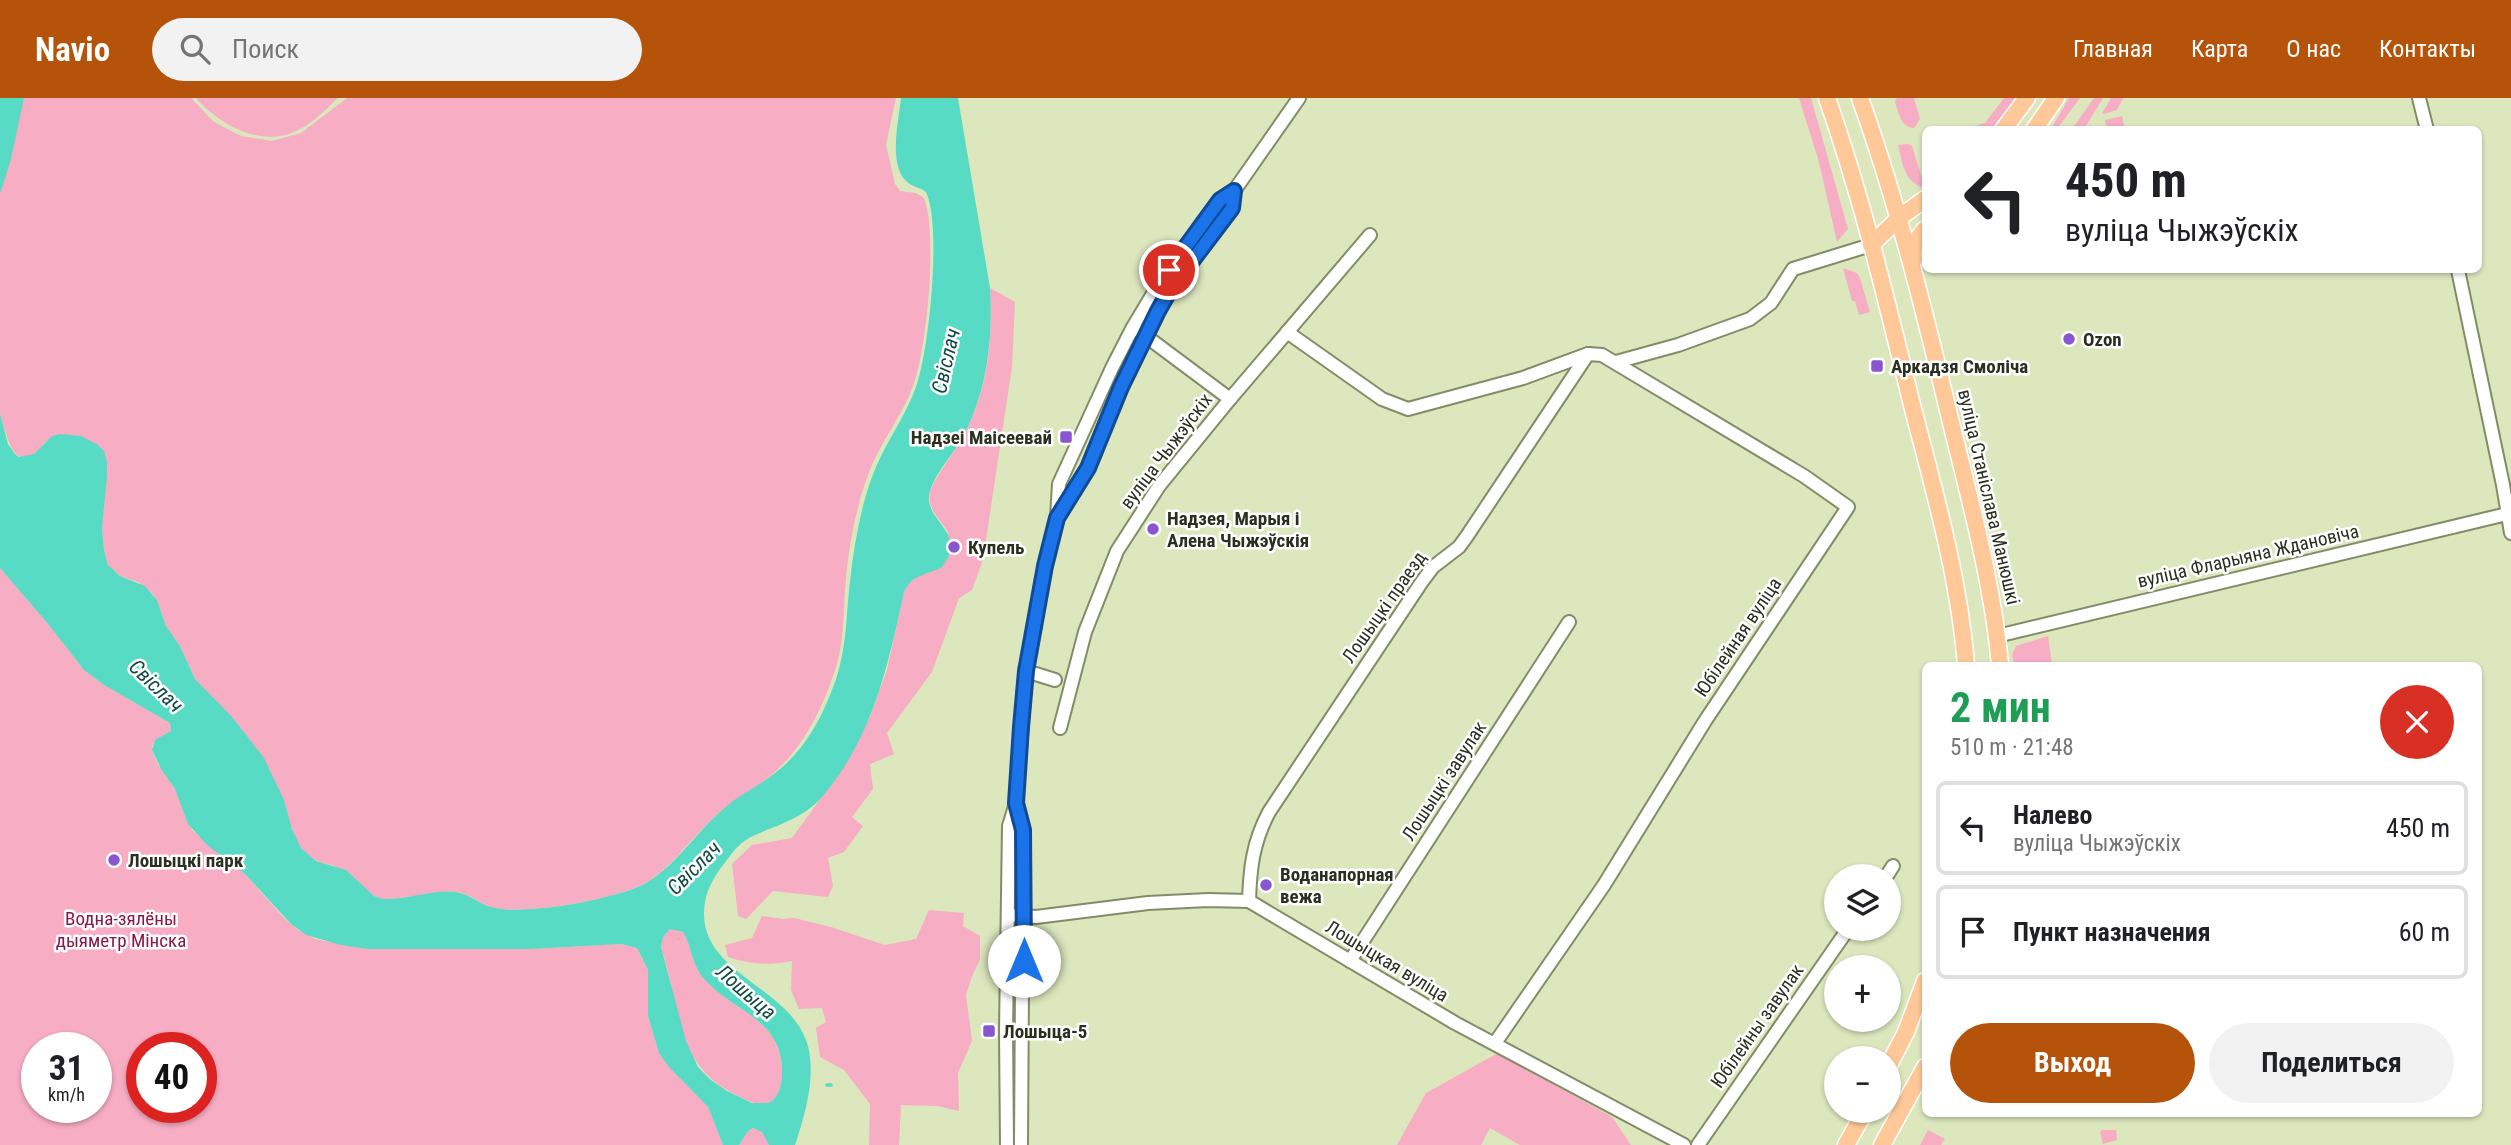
<!DOCTYPE html>
<html lang="ru">
<meta charset="utf-8">
<style>
:root{--surface:#fff;--page:#f2f2f2;--text:#202124;--muted:#757577;--line:#e0e0e0;--accent:#b45309}
body{margin:0;font-family:"Roboto Condensed",sans-serif;background:var(--page);color:var(--text);height:100vh;display:flex;flex-direction:column;font-size:26px;white-space:nowrap}
*{box-sizing:border-box;margin:0}
p{font-size:23px;color:var(--muted)}
.icon{flex:none;width:38px;height:38px;fill:none;stroke:currentColor;stroke-width:2;stroke-linecap:round;stroke-linejoin:round}
.map{position:relative;flex:1;overflow:hidden}
.side{position:absolute;left:1922px;top:564px;width:560px;height:455px;display:flex;flex-direction:column;background:var(--surface);border-radius:10px;box-shadow:0 2px 5px #0004}
.side>*{flex:none}
.guide{position:absolute;left:1922px;top:28px;width:560px;height:147px;border-radius:10px;box-shadow:0 2px 5px #0004;background:#fff;color:var(--text);overflow:hidden}
.controls{position:absolute;left:1824px;top:766px;display:grid;gap:14px}
.controls a{display:grid;place-items:center;width:77px;height:77px;border-radius:50%;background:var(--surface);box-shadow:0 2px 5px #0004;font-size:35px}
.speed{position:absolute;left:21px;top:934px;display:flex;gap:14px;font-size:35px;font-weight:700;text-align:center}
.speed>*{display:grid;place-content:center;width:91px;height:91px;border-radius:50%;background:var(--surface);box-shadow:0 2px 5px #0004;line-height:1}
.speed small{font-size:18px;font-weight:400}
.speed .limit{border:10px solid #d22;background:#fff;color:#111}
.pin{position:absolute;display:grid;place-items:center;width:60px;height:60px;color:#fff;margin:-30px;border:4px solid #fff;border-radius:50%;box-shadow:0 2px 7px #0007}
.me{position:absolute;width:77px;margin:-38px;rotate:0deg;stroke-linejoin:round;filter:drop-shadow(0 0 5px #0008)}
.turn{display:flex;align-items:center;gap:24px;height:147px;padding:0 28px;font-size:32px}
.turn .icon{width:91px;height:91px;stroke-width:2.5}
.turn b{display:block;font-size:49px;line-height:60px}
.round{display:grid;place-items:center;flex:none;width:74px;height:74px;border-radius:37px;background:var(--page)}
.summary{display:flex;align-items:center;justify-content:space-between;height:119px;padding:0 28px}
h1{font-size:42px;font-weight:700;line-height:52px;color:#1e9e55}
.action{display:flex;gap:14px;margin-top:auto;padding:14px 28px}
.action a{flex:1;height:80px;border-radius:42px;background:var(--accent);color:#fff;font-size:28px;font-weight:700;line-height:80px;text-align:center}
.action a+a{background:var(--page);color:var(--text)}
ul{padding:0;list-style:none}
li{display:flex;align-items:center;gap:21px;height:94px;margin:0 14px 10px;padding:0 14px;border:4px solid var(--line);border-radius:10px}
li div{flex:1}
li b{display:block;font-size:26px}
li em{font-style:normal}
header{display:flex;align-items:center;gap:42px;box-sizing:border-box;height:98px;padding:0 35px;background:var(--accent);color:#fff}
header strong{font-size:33px}
nav{display:flex;gap:38px;margin-inline-start:auto;font-size:24px}
.search{width:490px;height:63px;background:var(--page);display:flex;align-items:center;gap:18px;box-sizing:border-box;padding:0 24px;border-radius:38px;color:var(--muted);font-size:26px}
.map>svg:first-child{display:block}
.green{fill:#f7adc3;fill-rule:evenodd}
.water{fill:#58dbc4;fill-rule:evenodd}
.lines{fill:none;stroke-linecap:round;stroke-linejoin:round}
.stream{stroke:#58dbc4;stroke-width:3.5}
.minor-casing{stroke:#828c66;stroke-width:16}
.major-casing{stroke:#fff;stroke-width:19}
.minor{stroke:#fff;stroke-width:12}
.major{stroke:#fec898;stroke-width:16}
.route-casing{stroke:#114b97;stroke-width:18}
.route{stroke:#1a73e8;stroke-width:12}
.poi-dot{fill:#8856cf;stroke:#fff;stroke-width:2.5}
.labels{text-anchor:middle;dominant-baseline:central;stroke-width:5;stroke-linejoin:round;paint-order:stroke}
.poi-label{font-size:19px;font-weight:bold;fill:#2b2f1f;stroke:#fff;text-anchor:start}
.street-label{font-size:19px;fill:#2b2f1f;stroke:#fff}
.park-label{font-size:19px;fill:#88194a;stroke:#fff}
.water-label{font-size:21px;font-style:italic;fill:#114a41;stroke:#fff}
</style>
<header>
<strong>Navio</strong>
<div class="search"><svg class="icon" aria-label="search" viewBox="0 0 24 24"><circle cx="10" cy="10" r="6"/><path d="M15 15l6 6"/></svg>Поиск</div>
<nav><a>Главная</a><a>Карта</a><a>О нас</a><a>Контакты</a></nav>
</header>
<div class="map">
<svg width="2511" height="1047" viewBox="0 0 2511 1047">
<rect width="100%" height="100%" fill="#dce7be"/>
<g class="green">
<path d="M24,0H191L214,24L241,38L272,43L301,35L347,0H896L886,47L895,86L900,93L916,95L924,100C938,135 927,251 913,288C902,319 879,345 868,377C856,410 849,446 846,480C843,509 845,541 836,569C822,613 801,655 764,683C751,693 737,700 725,710C697,732 678,763 649,783C621,801 527,817 494,810C481,807 470,795 456,794C431,792 407,802 382,801C364,795 353,777 336,769C331,766 325,766 320,764C304,758 297,746 292,730L212,600L195,581L180,548L166,528L157,502L151,494L138,484L120,478L108,467L104,452L102,430L107,364L45,344C16,383 7,340 0,315V96Z"/>
<path d="M196,0H338C325,12 311,27 294,34C259,49 219,26 196,0Z"/>
<polygon points="1799,0 1811,0 1848,131 1837,144 1819,64"/>
<path d="M1897,0H1914L1920,21L1914,30C1900,29 1899,15 1895,4Z"/>
<polygon points="2004,0 2020,0 1996,31 1961,32 1985,25"/>
<polygon points="2069,0 2080,0 2057,31 2051,31"/>
<polygon points="2094,0 2103,0 2084,31 2072,31"/>
<polygon points="2111,0 2123,0 2117,12 2104,16 2102,15"/>
<polygon points="2122,18 2125,31 2107,31 2105,22"/>
<path d="M1908,46L1912,48L1925,90C1904,85 1903,66 1898,47Z"/>
<polygon points="1843,170 1857,175 1860,180 1870,214 1859,217 1855,203 1852,203"/>
<path d="M990,190L1015,204L1012,269L983,462L972,492L959,500L932,574L887,635L894,656L870,666L873,691L852,719L863,728L844,754L828,760L833,788L828,799L773,793L746,821L738,818L732,766L752,747L792,740L842,671L870,619L887,572L904,494L908,486L923,475L941,470L948,434C939,420 927,411 930,393C938,375 951,359 961,342C988,296 993,242 990,190Z"/>
<path d="M0,470L48,526L84,572L104,587L170,625L171,633C166,639 156,639 153,646C151,651 154,658 156,662C161,673 169,681 175,691C183,704 183,719 193,733L245,776L284,820L298,832L315,841L367,851H532L621,846L637,850L648,872V918L659,955L708,1009L723,1047H0ZM37,950H96V1010H37ZM142,950H201V1010H142Z"/>
<polygon points="2048,538 2052,567 2014,567 2012,557 2016,548"/>
<path d="M929,812L964,815L963,828L980,838V861L971,881L966,897L972,943L958,975L959,1013L937,1008L901,1007L899,1047H869L870,1006L844,972L820,959L816,930L826,924L822,910L799,911L791,892L792,863C770,868 750,866 728,859L725,847L752,840L762,818L783,821L794,820L831,829L885,847L916,841Z"/>
<path d="M670,831L683,834C693,849 690,865 705,882C736,916 784,921 782,978C781,989 779,999 769,1006C757,1008 749,1003 738,998C673,967 681,910 661,849L663,839Z"/>
<polygon points="1498,955 1612,1019 1631,1047 1520,1047 1490,1030 1481,1047 1397,1047 1426,995"/>
<polygon points="753,1030 762,1034 769,1047 739,1047 748,1033"/>
<polygon points="1928,1032 1945,1041 1941,1047 1920,1047"/>
<polygon points="2102,1032 2116,1032 2117,1042 2103,1046 2100,1034"/>
</g>
<g class="water">
<polygon points="0,0 24,0 11,61 0,96"/>
<path d="M901,0H958L990,190C993,242 987,296 961,342C951,359 936,374 930,393C921,423 971,434 941,470C925,477 912,477 904,494C888,568 873,639 822,699C802,722 775,727 749,740C736,747 729,760 720,771C713,781 707,792 705,804C693,876 791,886 808,948C816,980 805,1017 795,1047H769L762,1034L753,1030L748,1033L739,1047H723L708,1009L669,969L659,955L648,918V872L637,850L621,846L532,851H367L341,847L306,837L291,826L245,776L206,746L188,726L175,691L161,671L152,652L155,642L171,633L170,625L104,587L84,572L48,526L0,470V315L8,346L15,356L19,359L34,356L52,338L60,336L81,338L98,347L104,353L107,364V378L102,430L104,452L108,467L120,478L145,488L157,502L166,528L180,548L195,581L232,619L264,660L284,702L292,731L301,750L316,763L346,772L374,798L383,801C407,802 432,791 456,794C471,796 481,808 495,810C528,817 617,801 646,785C678,766 698,731 727,708C741,696 757,689 771,678C805,654 824,617 837,578C847,546 846,516 850,483C854,448 860,412 872,379C883,348 905,320 916,289C929,254 942,127 926,94C920,89 912,89 906,83C888,66 899,21 901,0ZM670,831L683,834C693,850 690,865 705,882C736,916 784,921 782,977C781,989 779,999 769,1005H752L727,993L711,982L698,969L686,943L661,849L663,839Z"/>
</g>
<g class="lines">
<polyline class="stream" points="827,987 831,987"/>
<defs>
<g id="minor">
<polyline points="2419,0 2427,32"/>
<polyline points="2458,172 2503,387 2511,435"/>
<polyline points="1139,233 1230,301"/>
<polyline points="1287,234 1382,301 1408,311 1523,280 1588,256 1602,257 1804,378 1848,409 1705,623 1604,787 1495,945"/>
<polyline points="1616,264 1678,247 1750,221 1771,205 1793,171 1871,147"/>
<polyline points="1057,419 1088,370 1121,289 1158,213 1170,192 1232,110 1234,93"/>
<polyline points="1997,538 2507,416"/>
<polyline points="1026,573 1055,582"/>
<polyline points="1060,630 1085,534 1117,453 1159,388 1230,301 1370,137"/>
<polyline points="1016,705 1023,732 1021,1047"/>
<polyline points="1886,779 1893,768"/>
<path d="M1249,803C1250,770 1253,744 1269,714L1421,485L1433,469L1459,449L1467,438L1588,256"/>
<polyline points="1008,817 1036,819 1148,805 1208,802 1249,803 1455,925 1684,1047"/>
<polyline points="1350,863 1569,524"/>
<polyline points="1007,1047 1006,933 1009,728 1016,705 1026,573 1045,468 1057,420 1059,386 1112,270 1133,229 1160,184 1220,102 1234,93 1299,0"/>
<polyline points="1698,1047 1848,831"/>
</g>
<g id="major">
<path d="M1827,0C1862,100 1887,204 1912,307C1934,392 1959,479 1966,567"/>
<path d="M1860,0C1899,109 1926,220 1953,333C1972,410 1993,488 2000,567"/>
<polyline points="2003,32 2027,0"/>
<polyline points="2034,32 2056,0"/>
<polyline points="1871,147 1899,120 1925,101"/>
<path d="M1914,162C1912,149 1917,140 1925,131"/>
<polyline points="1888,969 1906,934 1925,883"/>
<polyline points="1846,1047 1865,1013"/>
<polyline points="1882,1047 1925,969"/>
</g>
</defs>
<use href="#minor" class="minor-casing"/>
<use href="#major" class="major-casing"/>
<use href="#minor" class="minor"/>
<use href="#major" class="major"/>
</g>
<g class="lines">
<defs>
<polyline id="route" points="1024,863 1023,732 1016,705 1021,629 1026,573 1045,468 1057,420 1088,370 1121,289 1158,213 1170,192 1232,110 1234,93 1220,102 1169,172"/>
</defs>
<use href="#route" class="route-casing"/>
<use href="#route" class="route"/>
</g>
<g class="poi-dot">
<circle cx="2069" cy="241" r="7"/>
<rect x="1870" y="261" width="14" height="14" rx="3.5"/>
<rect x="1059" y="332" width="14" height="14" rx="3.5"/>
<circle cx="1153" cy="431" r="7"/>
<circle cx="954" cy="449" r="7"/>
<circle cx="114" cy="762" r="7"/>
<circle cx="1266" cy="787" r="7"/>
<rect x="982" y="926" width="14" height="14" rx="3.5"/>
</g>
<g class="labels">
<g class="poi-label">
<text x="2083" y="241">Ozon</text>
<text x="1891" y="268">Аркадзя Смоліча</text>
<text x="1052" y="339" text-anchor="end">Надзеі Маісеевай</text>
<text x="1167" y="420">Надзея, Марыя і<tspan x="1167" dy="22">Алена Чыжэўскія</tspan></text>
<text x="968" y="449">Купель</text>
<text x="128" y="762">Лошыцкі парк</text>
<text x="1280" y="776">Воданапорная<tspan x="1280" dy="22">вежа</tspan></text>
<text x="1003" y="933">Лошыца-5</text>
</g>
<g class="street-label">
<text transform="translate(1166 353) rotate(-53)">вуліца Чыжэўскіх</text>
<text transform="translate(1989 399) rotate(77)">вуліца Станіслава Манюшкі</text>
<text transform="translate(2248 458) rotate(-13)">вуліца Фларыяна Ждановіча</text>
<text transform="translate(1384 509) rotate(-55)">Лошыцкі праезд</text>
<text transform="translate(1738 539) rotate(-56)">Юбілейная вуліца</text>
<text transform="translate(1444 683) rotate(-57)">Лошыцкі завулак</text>
<text transform="translate(1387 863) rotate(31)">Лошыцкая вуліца</text>
<text transform="translate(1757 928) rotate(-55)">Юбілейны завулак</text>
</g>
<g class="park-label">
<text x="121" y="820">Водна-зялёны<tspan x="121" dy="22">дыяметр Мінска</tspan></text>
</g>
<g class="water-label">
<text transform="translate(946 263) rotate(-77)">Свіслач</text>
<text transform="translate(156 588) rotate(44)">Свіслач</text>
<text transform="translate(694 770) rotate(-45)">Свіслач</text>
<text transform="translate(746 894) rotate(41)">Лошыца</text>
</g>
</g>
</svg>
<div class="controls">
<a><svg class="icon" aria-label="layers" viewBox="0 0 24 24"><path d="M12 4l9 5-9 5-9-5zM3 14l9 5 9-5"/></svg></a>
<a>+</a>
<a>−</a>
</div>
<div class="speed"><div>31<small>km/h</small></div><div class="limit">40</div></div>
<div class="pin" style="left:1169px;top:172px;background:#d93025"><svg class="icon" aria-label="arrive" viewBox="0 0 24 24"><path d="M6 21V4h12l-3 4 3 4H6"/></svg></div>
<svg class="me" style="left:1024px;top:863px" viewBox="-20 -20 40 40"><circle r="19" fill="#fff"/><path d="M0-13L10 11 0 6-10 11z" fill="#1a73e8"/></svg>
<div class="guide">
<div class="turn"><svg class="icon" aria-label="left" viewBox="0 0 24 24"><path d="M17 20v-9H6M10 6l-5 5 5 5"/></svg><div><b>450 m</b>вуліца Чыжэўскіх</div></div>
</div>
<section class="side">
<div class="summary"><div><h1>2 мин</h1><p>510 m · 21:48</p></div><a class="round" style="background:#d93025;color:#fff"><svg class="icon" aria-label="close" viewBox="0 0 24 24"><path d="M6 6l12 12M18 6L6 18"/></svg></a></div>
<ul>
<li><svg class="icon" aria-label="left" viewBox="0 0 24 24"><path d="M17 20v-9H6M10 6l-5 5 5 5"/></svg><div><b>Налево</b><p>вуліца Чыжэўскіх</p></div><em>450 m</em></li>
<li><svg class="icon" aria-label="arrive" viewBox="0 0 24 24"><path d="M6 21V4h12l-3 4 3 4H6"/></svg><div><b>Пункт назначения</b></div><em>60 m</em></li>
</ul>
<div class="action"><a>Выход</a><a>Поделиться</a></div>
</section>
</div>
